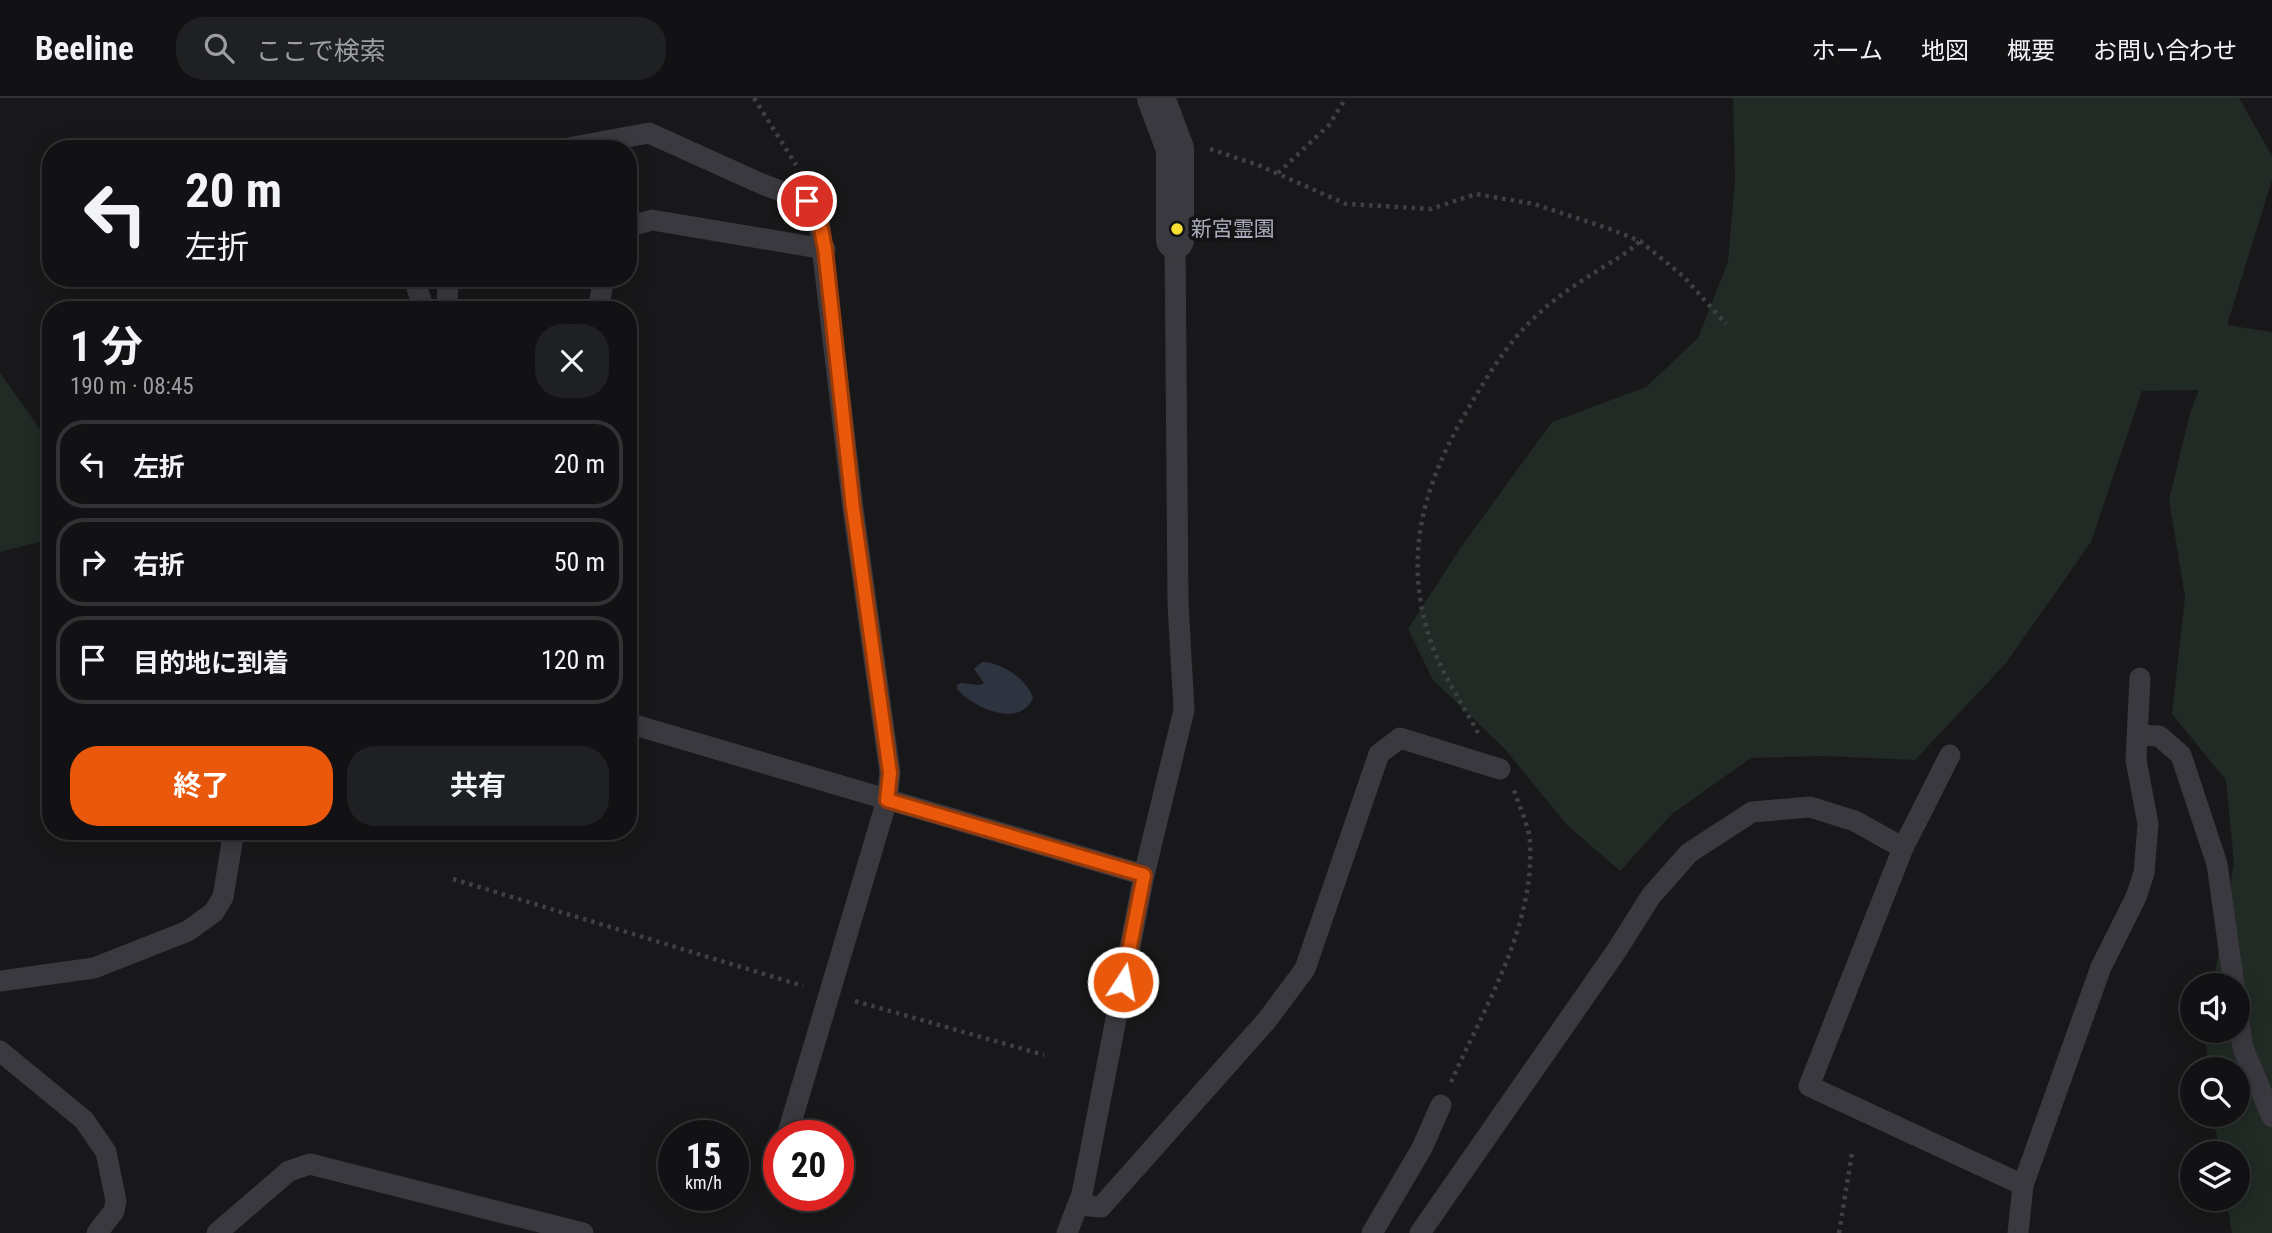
<!DOCTYPE html>
<html lang="ja">
<meta charset="utf-8">
<style>
:root{--surface:#121214;--page:#1f2022;--text:#f1f3f6;--muted:#9c9ea0;--line:#313234;--accent:#ea580c}
body{margin:0;font-family:"Roboto Condensed","Noto Sans JP",sans-serif;background:var(--page);color:var(--text);height:100vh;display:flex;flex-direction:column;font-size:26px;white-space:nowrap}
*{box-sizing:border-box;margin:0}
p{font-size:23px;color:var(--muted)}
.icon{flex:none;width:38px;height:38px;fill:none;stroke:currentColor;stroke-width:2;stroke-linecap:round;stroke-linejoin:round}
.map{position:relative;flex:1;overflow:hidden}
.details{position:absolute;left:42px;top:203px;width:595px;height:539px;display:flex;flex-direction:column;background:var(--surface);border-radius:28px;box-shadow:0 4px 18px #0003,0 0 0 2px var(--line)}
.details>*{flex:none}
.banner{position:absolute;left:42px;top:42px;width:595px;height:147px;border-radius:28px;box-shadow:0 4px 18px #0003,0 0 0 2px var(--line);background:#121214;color:var(--text);overflow:hidden}
.buttons{position:absolute;left:2180px;top:875px;display:grid;gap:14px}
.buttons a{display:grid;place-items:center;width:70px;height:70px;border-radius:50%;background:var(--surface);box-shadow:0 4px 18px #0003,0 0 0 2px var(--line);font-size:35px}
.speed{position:absolute;left:658px;top:1022px;display:flex;gap:14px;font-size:35px;font-weight:700;text-align:center}
.speed>*{display:grid;place-content:center;width:91px;height:91px;border-radius:50%;background:var(--surface);box-shadow:0 4px 18px #0003,0 0 0 2px var(--line);line-height:1}
.speed small{font-size:18px;font-weight:400}
.speed .limit{border:10px solid #d22;background:#fff;color:#111}
.pin{position:absolute;display:grid;place-items:center;width:60px;height:60px;color:#fff;margin:-30px;border:4px solid #fff;border-radius:50%;box-shadow:0 2px 7px #0007}
.me{position:absolute;width:77px;margin:-38px;rotate:11deg;stroke-linejoin:round;filter:drop-shadow(0 0 5px #0008)}
.turn{display:flex;align-items:center;gap:24px;height:147px;padding:0 28px;font-size:32px}
.turn .icon{width:91px;height:91px;stroke-width:2.5}
.turn b{display:block;font-size:49px;line-height:60px}
.round{display:grid;place-items:center;flex:none;width:74px;height:74px;border-radius:28px;background:var(--page)}
.head{display:flex;align-items:center;justify-content:space-between;height:119px;padding:0 28px}
h1{font-size:42px;font-weight:700;line-height:52px}
.cta{display:flex;gap:14px;margin-top:auto;padding:14px 28px}
.cta a{flex:1;height:80px;border-radius:28px;background:var(--accent);color:#fff;font-size:28px;font-weight:700;line-height:80px;text-align:center}
.cta a+a{background:var(--page);color:var(--text)}
ul{padding:0;list-style:none}
li{display:flex;align-items:center;gap:21px;height:88px;margin:0 14px 10px;padding:0 14px;border:4px solid var(--line);border-radius:28px}
li div{flex:1}
li b{display:block;font-size:26px}
li em{font-style:normal}
header{display:flex;align-items:center;gap:42px;box-sizing:border-box;height:98px;padding:0 35px;background:var(--surface);border-bottom:2px solid var(--line)}
header strong{font-size:33px}
nav{display:flex;gap:38px;margin-inline-start:auto;font-size:24px}
.search{width:490px;height:63px;background:var(--page);display:flex;align-items:center;gap:18px;box-sizing:border-box;padding:0 24px;border-radius:28px;color:var(--muted);font-size:26px}
.map>svg:first-child{display:block}
.green{fill:#212a24}
.water{fill:#2d333f}
.lines{fill:none;stroke-linecap:round;stroke-linejoin:round}
.path{stroke:#3f3f46;stroke-width:4.5;stroke-dasharray:3.5 5;stroke-linecap:butt}
.service{stroke:#39393f;stroke-width:21}
.minor{stroke:#39393f;stroke-width:38}
.route-casing{stroke:#983908;stroke-width:18}
.route{stroke:#ea580c;stroke-width:12}
.poi-dot{fill:#f9e131;stroke:#131315;stroke-width:2.5}
.labels{text-anchor:middle;dominant-baseline:central;stroke-width:7;stroke-linejoin:round;paint-order:stroke}
.poi-label{font-size:21px;fill:#aaabba;stroke:#131315;text-anchor:start}
</style>
<header>
<strong>Beeline</strong>
<div class="search"><svg class="icon" aria-label="search" viewBox="0 0 24 24"><circle cx="10" cy="10" r="6"/><path d="M15 15l6 6"/></svg>ここで検索</div>
<nav><a>ホーム</a><a>地図</a><a>概要</a><a>お問い合わせ</a></nav>
</header>
<div class="map">
<svg width="2272" height="1135" viewBox="0 0 2272 1135">
<rect width="100%" height="100%" fill="#18181a"/>
<g class="green">
<polygon points="1733,0 2239,0 2272,58 2272,82 2227,227 2272,234 2272,1135 2232,1135 2226,1101 2238,1101 2238,1055 2219,1055 2214,1017 2238,1017 2238,971 2208,971 2205,933 2238,933 2238,887 2213,887 2234,765 2226,682 2172,616 2185,499 2169,402 2190,315 2199,292 2142,293 2091,444 2006,565 1915,662 1824,658 1751,660 1672,716 1620,773 1567,727 1504,650 1433,582 1408,531 1461,449 1552,324 1646,289 1698,240 1728,164 1735,81"/>
<polygon points="0,275 51,347 51,441 0,454"/>
</g>
<path class="water" d="M982,564C1001,564 1027,581 1033,600C1020,631 973,610 957,591V587L961,585L980,587L984,585L974,571Z"/>
<g class="lines">
<g class="path">
<polyline points="754,0 796,67"/>
<polyline points="1210,51 1258,67 1346,106 1431,111 1476,96 1534,106 1610,131 1640,143 1683,178 1726,226"/>
<polyline points="1278,75 1329,27 1346,0"/>
<path d="M1478,635C1464,609 1446,582 1435,555C1401,469 1420,393 1465,316C1486,280 1506,246 1537,217C1555,200 1576,186 1597,173C1612,163 1627,156 1640,143"/>
<polyline points="453,781 803,888"/>
<polyline points="855,903 1044,957"/>
<path d="M1451,984C1484,910 1535,828 1530,744C1529,728 1519,708 1514,692"/>
<polyline points="1839,1135 1852,1055"/>
</g>
<g class="service">
<polyline points="563,51 649,35 762,86 807,103 818,115 853,410 890,675 887,702 787,1038"/>
<polyline points="628,129 652,122 825,151"/>
<polyline points="414,180 424,212"/>
<polyline points="447,212 448,180"/>
<polyline points="598,212 604,180"/>
<polyline points="628,625 1144,777"/>
<polyline points="2138,637 2159,638 2181,657 2217,766 2234,887"/>
<polyline points="1903,750 1950,657"/>
<polyline points="0,883 94,870 188,833 214,814 223,799 234,733"/>
<polyline points="2238,918 2243,950 2272,1019"/>
<polyline points="0,953 84,1022 106,1054 116,1103 114,1113 97,1135"/>
<polyline points="778,1067 779,1065"/>
<polyline points="2023,1087 2101,869 2136,799 2144,775 2148,726 2136,662 2140,580"/>
<polyline points="1078,1107 1101,1109 1267,922 1305,871 1379,656 1400,640 1500,671"/>
<polyline points="217,1135 289,1073 310,1066 583,1135"/>
<polyline points="1067,1135 1082,1096 1144,777 1184,612 1178,505 1175,142"/>
<polyline points="1372,1135 1422,1050 1441,1007"/>
<polyline points="1420,1135 1617,852 1651,798 1689,755 1752,714 1810,709 1855,723 1903,750 1809,988 2023,1087 2018,1135"/>
</g>
<polyline class="minor" points="1156,0 1175,51 1175,142"/>
</g>
<g class="lines">
<defs>
<polyline id="route" points="807,103 818,115 825,151 853,410 890,675 887,702 1144,777 1123,884"/>
</defs>
<use href="#route" class="route-casing"/>
<use href="#route" class="route"/>
</g>
<circle class="poi-dot" cx="1177" cy="131" r="7"/>
<g class="labels">
<g class="poi-label">
<text x="1191" y="131">新宮霊園</text>
</g>
</g>
</svg>
<div class="buttons">
<a><svg class="icon" aria-label="sound" viewBox="0 0 24 24"><path d="M4 9h4l5-4v14l-5-4H4zM17 9q2 3 0 6"/></svg></a>
<a><svg class="icon" aria-label="search" viewBox="0 0 24 24"><circle cx="10" cy="10" r="6"/><path d="M15 15l6 6"/></svg></a>
<a><svg class="icon" aria-label="layers" viewBox="0 0 24 24"><path d="M12 4l9 5-9 5-9-5zM3 14l9 5 9-5"/></svg></a>
</div>
<div class="speed"><div>15<small>km/h</small></div><div class="limit">20</div></div>
<div class="pin" style="left:807px;top:103px;background:#d93025"><svg class="icon" aria-label="arrive" viewBox="0 0 24 24"><path d="M6 21V4h12l-3 4 3 4H6"/></svg></div>
<svg class="me" style="left:1123px;top:884px" viewBox="-20 -20 40 40"><circle r="17" fill="#ea580c" stroke="#fff" stroke-width="3"/><path d="M0-11L8 9 0 5-8 9z" fill="#fff"/></svg>
<div class="banner">
<div class="turn"><svg class="icon" aria-label="left" viewBox="0 0 24 24"><path d="M17 20v-9H6M10 6l-5 5 5 5"/></svg><div><b>20 m</b>左折</div></div>
</div>
<section class="details">
<div class="head"><div><h1>1 分</h1><p>190 m · 08:45</p></div><a class="round"><svg class="icon" aria-label="close" viewBox="0 0 24 24"><path d="M6 6l12 12M18 6L6 18"/></svg></a></div>
<ul>
<li><svg class="icon" aria-label="left" viewBox="0 0 24 24"><path d="M17 20v-9H6M10 6l-5 5 5 5"/></svg><div><b>左折</b></div><em>20 m</em></li>
<li><svg class="icon" aria-label="right" viewBox="0 0 24 24"><path d="M7 20v-9h11M14 6l5 5-5 5"/></svg><div><b>右折</b></div><em>50 m</em></li>
<li><svg class="icon" aria-label="arrive" viewBox="0 0 24 24"><path d="M6 21V4h12l-3 4 3 4H6"/></svg><div><b>目的地に到着</b></div><em>120 m</em></li>
</ul>
<div class="cta"><a>終了</a><a>共有</a></div>
</section>
</div>
